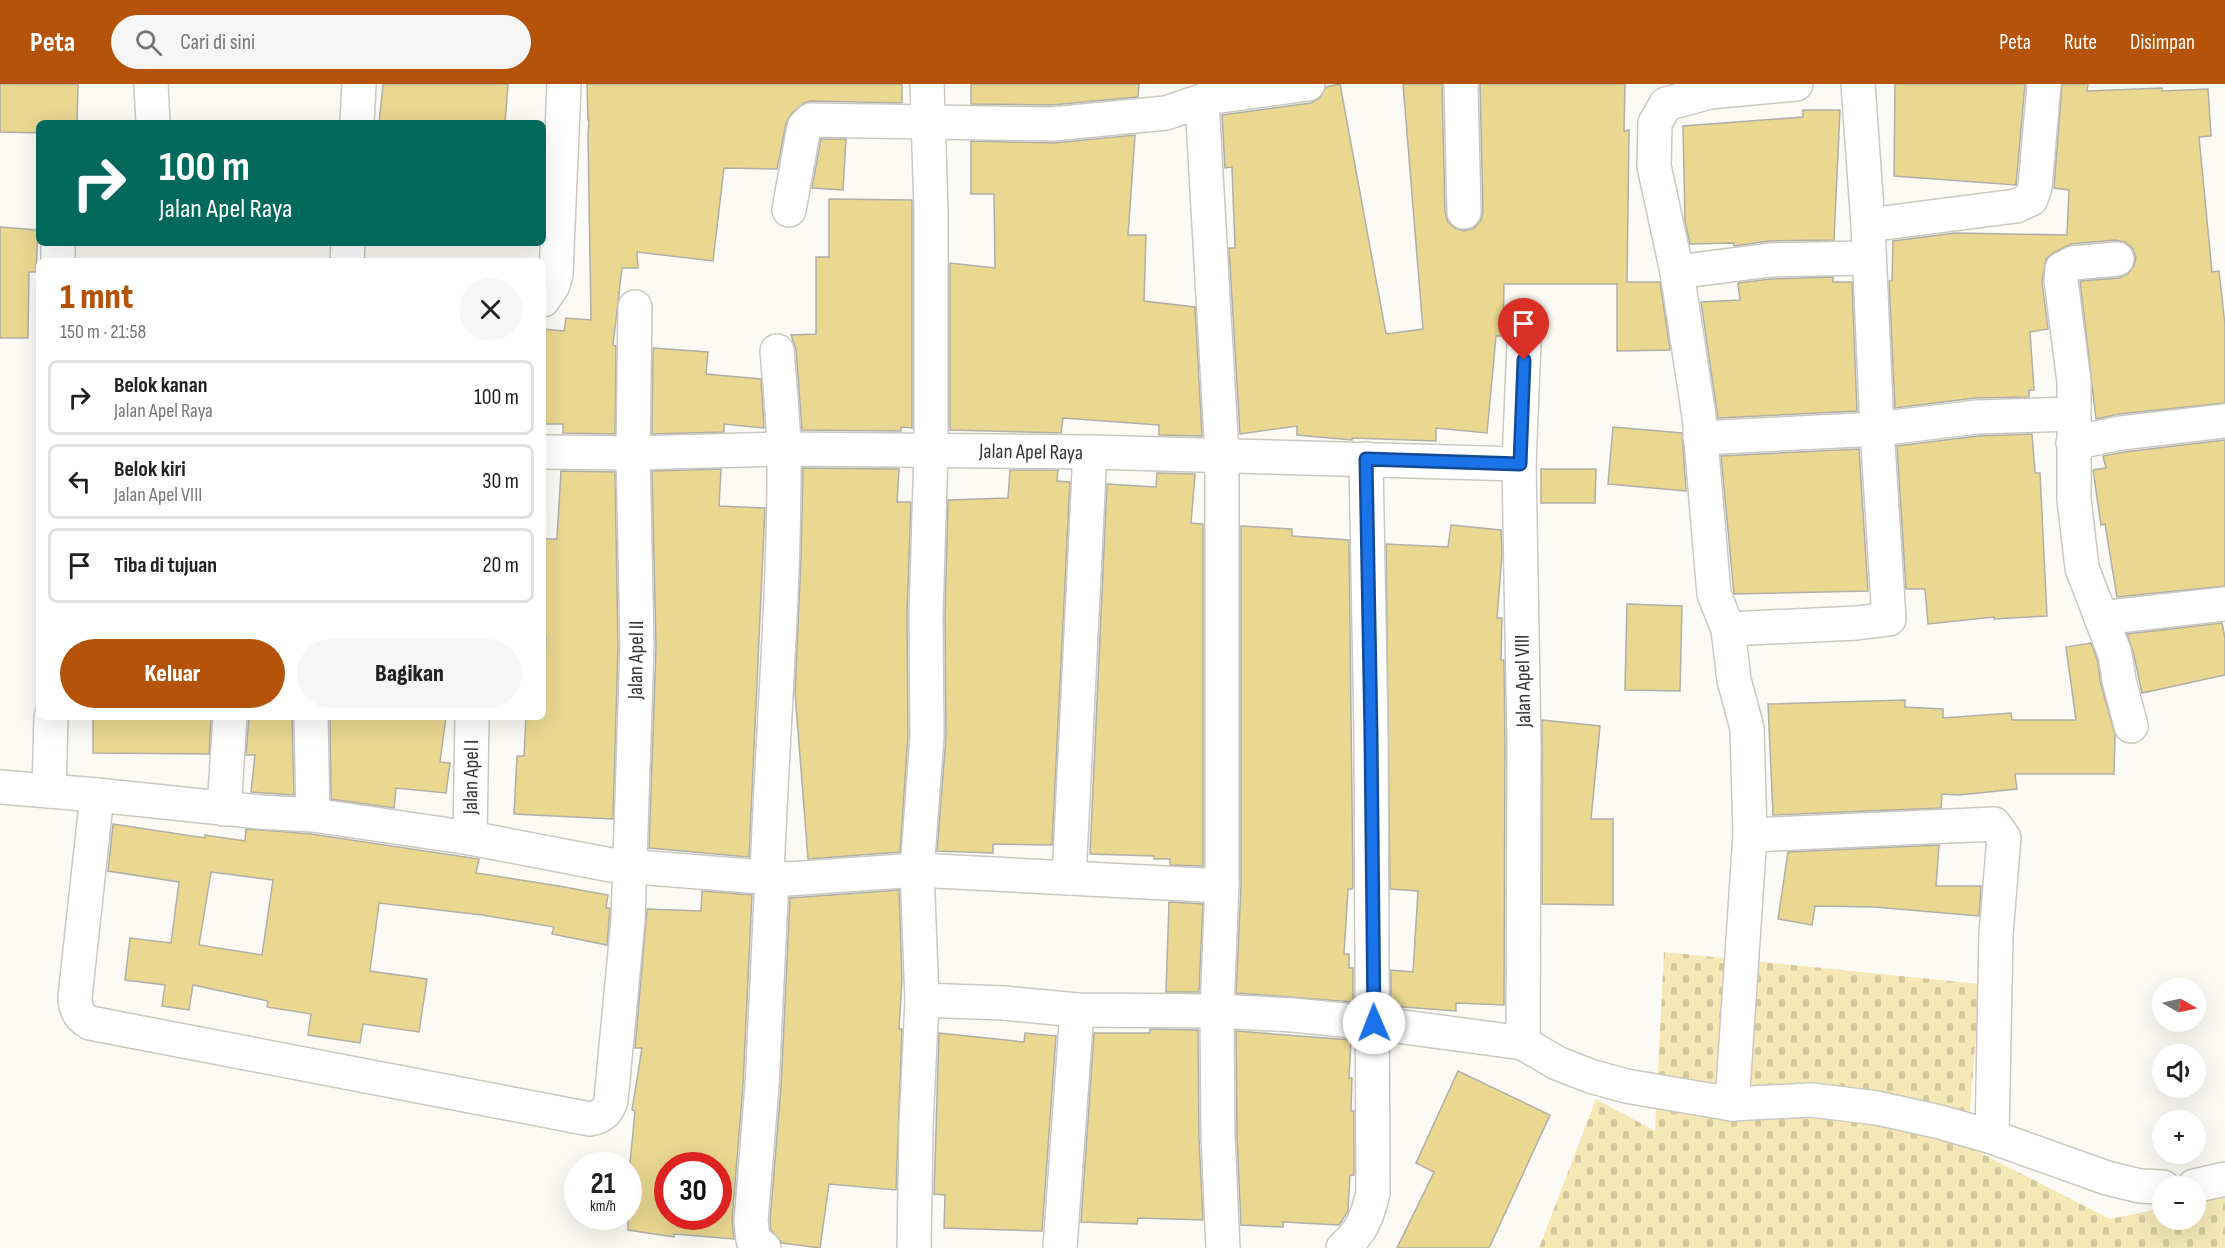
<!DOCTYPE html>
<html lang="id">
<meta charset="utf-8">
<style>
:root{--surface:#fff;--page:#f6f6f6;--text:#222;--muted:#767676;--line:#e0e0e0;--accent:#b45309}
body{margin:0;font-family:"Sofia Sans Condensed",sans-serif;background:var(--page);color:var(--text);height:100vh;display:flex;flex-direction:column;font-size:22px;white-space:nowrap}
*{box-sizing:border-box;margin:0}
p{font-size:20px;color:var(--muted)}
.icon{flex:none;width:33px;height:33px;fill:none;stroke:currentColor;stroke-width:2;stroke-linecap:round;stroke-linejoin:round}
.map{position:relative;flex:1;overflow:hidden}
.side{position:absolute;left:36px;top:174px;width:510px;height:462px;display:flex;flex-direction:column;background:var(--surface);border-radius:9px;box-shadow:0 6px 24px #0002}
.side>*{flex:none}
.hud{position:absolute;left:36px;top:36px;width:510px;height:126px;border-radius:9px;box-shadow:0 6px 24px #0002;background:#00695c;color:#fff;overflow:hidden}
.needle{width:39px;rotate:99deg}
.buttons{position:absolute;left:2152px;top:894px;display:grid;gap:12px}
.buttons a{display:grid;place-items:center;width:54px;height:54px;border-radius:50%;background:var(--surface);box-shadow:0 6px 24px #0002;font-size:30px}
.speed{position:absolute;left:564px;top:1068px;display:flex;gap:12px;font-size:30px;font-weight:700;text-align:center}
.speed>*{display:grid;place-content:center;width:78px;height:78px;border-radius:50%;background:var(--surface);box-shadow:0 6px 24px #0002;line-height:1}
.speed small{font-size:15px;font-weight:400}
.speed .limit{border:9px solid #d22;background:#fff;color:#111}
.pin{position:absolute;display:grid;place-items:center;width:51px;height:51px;color:#fff;margin:-62px -26px;border-radius:50% 50% 50% 0;rotate:-45deg;box-shadow:0 0 6px #0007}
.pin .icon{rotate:45deg}
.me{position:absolute;width:66px;margin:-33px;rotate:359deg;stroke-linejoin:round;filter:drop-shadow(0 0 4px #0008)}
.turn{display:flex;align-items:center;gap:21px;height:126px;padding:0 24px;font-size:27px}
.turn .icon{width:78px;height:78px;stroke-width:2.5}
.turn b{display:block;font-size:42px;line-height:51px}
.round{display:grid;place-items:center;flex:none;width:63px;height:63px;border-radius:32px;background:var(--page)}
.head{display:flex;align-items:center;justify-content:space-between;height:102px;padding:0 24px}
h1{font-size:36px;font-weight:800;line-height:45px;color:var(--accent)}
.cta{display:flex;gap:12px;margin-top:auto;padding:12px 24px}
.cta a{flex:1;height:69px;border-radius:36px;background:var(--accent);color:#fff;font-size:24px;font-weight:800;line-height:69px;text-align:center}
.cta a+a{background:var(--page);color:var(--text)}
ul{padding:0;list-style:none}
li{display:flex;align-items:center;gap:18px;height:75px;margin:0 12px 9px;padding:0 12px;border:3px solid var(--line);border-radius:9px}
li div{flex:1}
li b{display:block;font-size:22px}
li em{font-style:normal}
header{display:flex;align-items:center;gap:36px;box-sizing:border-box;height:84px;padding:0 30px;background:var(--accent);color:#fff}
header strong{font-size:28px}
nav{display:flex;gap:33px;margin-inline-start:auto;font-size:21px}
.search{width:420px;height:54px;background:var(--page);display:flex;align-items:center;gap:15px;box-sizing:border-box;padding:0 21px;border-radius:33px;color:var(--muted);font-size:22px}
.map>svg:first-child{display:block}
.cemetery{fill:url(#cemetery-stones)}
.building{fill:#ead891;stroke:#afaea7;stroke-width:1.5;fill-rule:evenodd}
.lines{fill:none;stroke-linecap:round;stroke-linejoin:round}
.minor-casing{stroke:#c9c8c1;stroke-width:36}
.minor{stroke:#fff;stroke-width:33}
.route-casing{stroke:#114b97;stroke-width:15}
.route{stroke:#1a73e8;stroke-width:10}
.labels{text-anchor:middle;dominant-baseline:central;stroke-width:4.5;stroke-linejoin:round;paint-order:stroke}
.street-label{font-size:21px;fill:#373634;stroke:#fff}
</style>
<header>
<strong>Peta</strong>
<div class="search"><svg class="icon" aria-label="search" viewBox="0 0 24 24"><circle cx="10" cy="10" r="6"/><path d="M15 15l6 6"/></svg>Cari di sini</div>
<nav><a>Peta</a><a>Rute</a><a>Disimpan</a></nav>
</header>
<div class="map">
<svg width="2225" height="1164" viewBox="0 0 2225 1164">
<defs>
<pattern id="cemetery-stones" width="16" height="16" patternUnits="userSpaceOnUse" patternTransform="scale(1.5)"><rect width="16" height="16" fill="#f5e8b6"/><path d="M2 7V4a2 2 0 0 1 4 0v3zM10 15v-3a2 2 0 0 1 4 0v3z" fill="#d3c89d"/></pattern>
</defs>
<rect width="100%" height="100%" fill="#fcfaf4"/>
<polygon class="cemetery" points="1664,868 1980,900 1967,1062 2110,1135 2163,1124 2163,1136 2196,1136 2196,1117 2225,1111 2225,1164 1539,1164 1596,1015 1655,1047"/>
<g class="building">
<polygon points="0,0 78,0 77,39 39,39 39,49 0,48"/>
<polygon points="383,0 508,0 505,39 379,39"/>
<polygon points="587,0 902,0 902,19 811,17 804,19 791,30 786,39 777,85 724,84 713,177 637,168 638,184 622,184 613,261 616,262 615,350 563,349 563,340 543,340 543,245 564,247 566,234 591,236 588,51 589,36 588,36"/>
<polygon points="971,0 1139,0 1138,13 1051,21 971,20"/>
<polygon points="1340,0 1386,250 1423,245 1403,0 1442,0 1445,128 1448,138 1455,144 1464,147 1474,144 1481,136 1483,128 1480,0 1625,0 1624,47 1629,46 1627,198 1660,198 1670,266 1617,267 1617,200 1504,200 1503,252 1496,252 1487,349 1436,344 1436,357 1352,354 1352,356 1297,351 1297,342 1240,350 1229,164 1235,164 1232,83 1225,84 1222,31 1311,19 1320,14 1326,3"/>
<polygon points="1895,0 2025,0 2016,101 1894,92"/>
<polygon points="2062,0 2088,0 2087,7 2162,4 2162,7 2208,5 2211,52 2199,53 2212,188 2219,187 2225,241 2225,319 2119,330 2096,335 2080,197 2119,194 2128,190 2134,182 2136,174 2133,165 2125,158 2115,156 2071,160 2053,169 2046,175 2042,198 2048,245 2030,248 2034,306 2029,306 2029,313 1975,314 1895,324 1889,197 1892,197 1893,157 1955,149 2067,151 2069,106 2054,104"/>
<polygon points="1803,26 1840,26 1834,156 1769,157 1734,162 1734,159 1690,160 1685,138 1683,42 1803,33"/>
<polygon points="1135,51 1128,151 1146,151 1144,217 1195,223 1202,352 1159,351 1159,341 1063,334 1061,349 950,346 950,179 995,184 994,110 971,110 971,57 1054,59"/>
<polygon points="821,55 846,55 843,106 812,104"/>
<polygon points="829,115 912,116 912,344 901,343 901,347 802,346 796,265 791,251 816,250 816,173 829,173"/>
<polygon points="0,143 38,146 36,188 29,188 28,254 0,254"/>
<polygon points="1833,193 1833,198 1852,198 1857,327 1718,334 1701,218 1740,216 1738,199 1771,195"/>
<polygon points="653,264 708,268 706,290 761,295 764,344 724,340 724,348 652,350"/>
<polygon points="1613,343 1682,349 1686,407 1608,400"/>
<polygon points="2032,350 2035,389 2040,389 2047,532 1994,535 1994,533 1928,540 1925,505 1906,505 1897,362 1978,352"/>
<polygon points="2225,356 2225,502 2117,513 2105,440 2101,441 2093,386 2106,384 2103,372 2124,368"/>
<polygon points="1859,365 1868,507 1734,510 1721,372"/>
<polygon points="803,384 899,385 897,418 911,418 907,531 908,652 900,768 808,775 795,608 801,474"/>
<polygon points="721,385 719,422 765,424 749,773 649,764 656,563 652,387"/>
<polygon points="1541,385 1596,385 1595,419 1541,419"/>
<polygon points="1010,386 1058,386 1057,397 1070,398 1052,761 993,760 993,769 937,767 946,653 945,531 948,416 1008,414"/>
<polygon points="561,387 615,388 618,562 613,735 514,730 517,672 524,672 526,633 543,633 546,552 543,552 543,455 557,455"/>
<polygon points="1157,389 1195,390 1191,439 1203,440 1203,782 1170,781 1170,775 1154,775 1154,772 1090,770 1107,400 1156,403"/>
<polygon points="1451,441 1501,446 1502,470 1497,534 1502,534 1501,576 1504,576 1505,660 1504,921 1456,919 1456,927 1391,922 1391,886 1413,888 1418,807 1390,805 1386,460 1448,463"/>
<polygon points="1241,442 1292,445 1292,452 1349,456 1353,803 1352,805 1348,805 1344,870 1349,870 1349,884 1353,884 1353,918 1236,909 1241,802"/>
<polygon points="1627,520 1682,522 1680,607 1625,606"/>
<polygon points="2222,539 2225,554 2225,591 2142,609 2133,567 2127,550"/>
<polygon points="2091,559 2097,575 2101,601 2115,650 2114,690 2015,690 2017,705 1959,711 1942,710 1941,724 1773,731 1768,620 1905,616 1905,623 1943,625 1943,634 2011,629 2012,636 2076,636 2066,563"/>
<polygon points="93,633 211,633 209,670 93,669"/>
<polygon points="249,633 292,633 294,711 251,708 255,671 246,671"/>
<polygon points="330,633 446,633 440,678 450,679 446,709 396,704 394,724 331,715"/>
<polygon points="1542,636 1600,642 1591,735 1613,735 1613,821 1542,820"/>
<path d="M113,740L205,754V751L245,757L246,745L311,750L479,775L476,789L559,802L608,811L606,824H610L607,861L552,850L554,843L482,831L379,819L370,887L427,895L419,948L363,940L360,959L308,951L311,930L267,923L268,917L193,901L189,926L162,922L165,901L125,896L130,854L171,859L179,798L108,787ZM211,788L273,796L262,871L199,861Z"/>
<polygon points="1939,761 1936,802 1981,802 1979,832 1874,823 1815,822 1812,841 1778,835 1788,768"/>
<polygon points="899,806 902,896 899,945 902,945 896,1106 829,1100 820,1164 782,1159 771,1146 770,1137 781,1003 790,814"/>
<path d="M702,807L752,811L743,1001L732,1136L734,1155L674,1150V1153L628,1146V1100L635,1027L632,1026L642,964H635L647,825L701,827ZM668,1082H718V1132H668Z"/>
<polygon points="1169,818 1203,820 1199,908 1166,908"/>
<polygon points="1150,945 1198,946 1199,1054 1203,1136 1138,1134 1137,1140 1081,1138 1094,949 1150,949"/>
<polygon points="1236,947 1351,956 1349,994 1352,994 1351,1027 1354,1027 1354,1091 1350,1091 1348,1127 1339,1141 1283,1138 1283,1143 1241,1141 1237,1053"/>
<polygon points="939,949 1024,958 1025,949 1056,952 1042,1147 944,1144 945,1111 934,1110"/>
<polygon points="1458,987 1550,1031 1489,1164 1397,1164 1434,1088 1416,1079"/>
</g>
<g class="lines">
<defs>
<g id="minor">
<polyline points="151,0 153,39"/>
<polyline points="927,0 931,126 931,367 926,531 927,653 917,786 1222,802"/>
<polyline points="1461,0 1464,128"/>
<polyline points="1202,18 1222,371 1222,802 1217,927 1218,1053 1223,1164"/>
<polyline points="357,39 359,0"/>
<polyline points="789,126 804,43 811,36 1052,40 1166,29 1213,13 1308,0"/>
<polyline points="1868,141 2016,122 2031,115 2035,103 2044,0"/>
<polyline points="2117,175 2073,179 2062,185 2061,196 2074,298 2074,415 2082,484 2115,570 2119,596 2131,642"/>
<polyline points="58,177 58,159"/>
<polyline points="347,177 348,159"/>
<polyline points="1677,188 1770,176 1868,174"/>
<polyline points="543,216 553,201 556,190 564,0"/>
<polyline points="1700,354 1877,345 1977,333 2073,330"/>
<polyline points="2073,359 2121,349 2225,337"/>
<polyline points="543,368 633,369 784,365 1090,368 1519,380"/>
<polyline points="2101,534 2225,520"/>
<polyline points="1728,545 1857,539 1889,535 1877,345 1868,141 1858,0"/>
<polyline points="311,633 313,731"/>
<polyline points="0,703 97,711 260,728 313,731 470,754 611,781 788,795 917,786 922,916 1004,919 1077,926 1217,927 1293,931 1374,939 1523,959 1557,979 1590,992 1626,1002 1732,1020 1811,1016 1877,1024 1940,1038 1992,1053 2107,1094 2140,1102 2163,1103"/>
<polyline points="49,707 51,633"/>
<path d="M97,711L75,913C75,926 79,933 90,939L590,1035C602,1033 608,1028 611,1016L628,836L637,562L633,369L635,223"/>
<polyline points="224,725 230,633"/>
<polyline points="1750,751 1994,740 2004,754 1996,850 1992,1053"/>
<polyline points="470,754 472,633"/>
<path d="M767,793C772,651 785,509 784,366C783,333 780,300 777,267"/>
<polyline points="1069,794 1090,368"/>
<polyline points="1523,959 1524,660 1519,380 1525,235"/>
<polyline points="1732,1020 1750,751 1747,644 1734,596 1728,545 1714,510 1699,332 1677,188 1654,82 1655,39 1666,20 1710,8 1796,0"/>
<polyline points="2194,1102 2225,1095"/>
<polyline points="764,1164 753,1156 751,1137 762,1002 772,794"/>
<polyline points="914,1164 916,1043 922,916"/>
<polyline points="1060,1164 1077,926"/>
<path d="M1343,1164C1362,1147 1367,1134 1373,1109L1371,651L1366,375"/>
</g>
</defs>
<use href="#minor" class="minor-casing"/>
<use href="#minor" class="minor"/>
</g>
<g class="lines">
<defs>
<polyline id="route" points="1374,939 1371,651 1366,375 1520,380 1524,276"/>
</defs>
<use href="#route" class="route-casing"/>
<use href="#route" class="route"/>
</g>
<g class="labels">
<g class="street-label">
<text transform="translate(1031 368) rotate(1)">Jalan Apel Raya</text>
<text transform="translate(636 576) rotate(-89)">Jalan Apel II</text>
<text transform="translate(1523 597) rotate(-91)">Jalan Apel VIII</text>
<text transform="translate(471 693) rotate(-89)">Jalan Apel I</text>
</g>
</g>
</svg>
<div class="buttons">
<a><svg class="needle" viewBox="-14 -14 28 28"><path d="M0-13l5 13h-10z" fill="#e53935"/><path d="M0 13l5-13h-10z" fill="#767676"/></svg></a>
<a><svg class="icon" aria-label="sound" viewBox="0 0 24 24"><path d="M4 9h4l5-4v14l-5-4H4zM17 9q2 3 0 6"/></svg></a>
<a>+</a>
<a>−</a>
</div>
<div class="speed"><div>21<small>km/h</small></div><div class="limit">30</div></div>
<div class="pin" style="left:1524px;top:276px;background:#d93025"><svg class="icon" aria-label="arrive" viewBox="0 0 24 24"><path d="M6 21V4h12l-3 4 3 4H6"/></svg></div>
<svg class="me" style="left:1374px;top:939px" viewBox="-20 -20 40 40"><circle r="19" fill="#fff"/><path d="M0-13L10 11 0 6-10 11z" fill="#1a73e8"/></svg>
<div class="hud">
<div class="turn"><svg class="icon" aria-label="right" viewBox="0 0 24 24"><path d="M7 20v-9h11M14 6l5 5-5 5"/></svg><div><b>100 m</b>Jalan Apel Raya</div></div>
</div>
<section class="side">
<div class="head"><div><h1>1 mnt</h1><p>150 m · 21:58</p></div><a class="round"><svg class="icon" aria-label="close" viewBox="0 0 24 24"><path d="M6 6l12 12M18 6L6 18"/></svg></a></div>
<ul>
<li><svg class="icon" aria-label="right" viewBox="0 0 24 24"><path d="M7 20v-9h11M14 6l5 5-5 5"/></svg><div><b>Belok kanan</b><p>Jalan Apel Raya</p></div><em>100 m</em></li>
<li><svg class="icon" aria-label="left" viewBox="0 0 24 24"><path d="M17 20v-9H6M10 6l-5 5 5 5"/></svg><div><b>Belok kiri</b><p>Jalan Apel VIII</p></div><em>30 m</em></li>
<li><svg class="icon" aria-label="arrive" viewBox="0 0 24 24"><path d="M6 21V4h12l-3 4 3 4H6"/></svg><div><b>Tiba di tujuan</b></div><em>20 m</em></li>
</ul>
<div class="cta"><a>Keluar</a><a>Bagikan</a></div>
</section>
</div>
